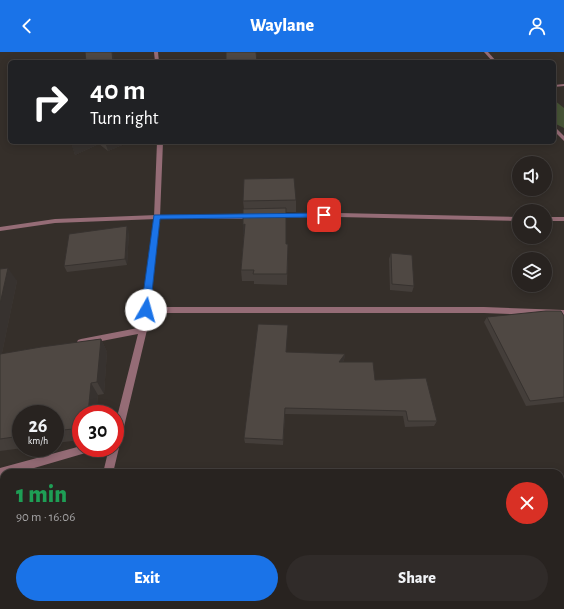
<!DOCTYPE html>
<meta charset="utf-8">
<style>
:root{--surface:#282320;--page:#302b29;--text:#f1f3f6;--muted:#a5a4a5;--line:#44403e;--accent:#1a73e8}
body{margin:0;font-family:"Alegreya Sans",sans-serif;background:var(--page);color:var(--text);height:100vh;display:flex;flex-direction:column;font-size:15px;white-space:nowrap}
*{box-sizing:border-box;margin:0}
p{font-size:13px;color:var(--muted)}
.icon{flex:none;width:22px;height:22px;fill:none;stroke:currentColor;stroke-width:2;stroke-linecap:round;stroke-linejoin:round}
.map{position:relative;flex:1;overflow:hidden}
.details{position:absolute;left:0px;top:417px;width:564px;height:140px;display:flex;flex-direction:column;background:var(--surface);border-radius:12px 12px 0 0;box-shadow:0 2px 10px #0003,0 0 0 1px var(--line)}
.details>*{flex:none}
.top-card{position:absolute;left:8px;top:8px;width:548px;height:84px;border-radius:6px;box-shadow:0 2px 10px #0003,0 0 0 1px var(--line);background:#202124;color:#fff;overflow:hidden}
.controls{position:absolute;left:512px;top:104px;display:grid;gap:8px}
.controls a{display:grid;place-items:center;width:40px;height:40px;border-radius:50%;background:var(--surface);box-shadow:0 2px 10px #0003,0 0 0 1px var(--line);font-size:20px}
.speed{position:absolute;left:12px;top:353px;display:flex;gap:8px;font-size:20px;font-weight:700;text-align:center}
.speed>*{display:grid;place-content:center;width:52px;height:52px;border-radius:50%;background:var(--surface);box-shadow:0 2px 10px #0003,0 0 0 1px var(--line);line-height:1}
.speed small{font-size:10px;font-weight:400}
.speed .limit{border:6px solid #d22;background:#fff;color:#111}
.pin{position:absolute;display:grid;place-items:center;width:34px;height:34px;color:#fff;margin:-17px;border-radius:8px;box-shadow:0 2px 6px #0006}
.me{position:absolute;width:44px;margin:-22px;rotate:7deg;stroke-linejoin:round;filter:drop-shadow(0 0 3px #0008)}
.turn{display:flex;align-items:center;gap:14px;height:84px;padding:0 16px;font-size:18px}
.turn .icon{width:52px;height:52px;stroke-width:2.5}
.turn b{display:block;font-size:28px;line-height:34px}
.round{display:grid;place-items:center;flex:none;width:42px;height:42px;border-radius:21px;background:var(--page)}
.summary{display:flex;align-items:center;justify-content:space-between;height:68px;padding:0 16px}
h1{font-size:24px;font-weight:800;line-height:30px;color:#1e9e55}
.button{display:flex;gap:8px;margin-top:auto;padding:8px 16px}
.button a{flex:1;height:46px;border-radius:24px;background:var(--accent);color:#fff;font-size:16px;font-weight:800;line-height:46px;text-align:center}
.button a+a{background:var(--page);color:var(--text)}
header{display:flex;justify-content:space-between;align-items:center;height:52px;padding:0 16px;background:var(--accent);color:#fff;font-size:18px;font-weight:800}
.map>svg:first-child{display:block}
.green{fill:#475436}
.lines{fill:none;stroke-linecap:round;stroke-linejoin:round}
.lane{fill:#956c76;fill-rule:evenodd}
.street{fill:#956c76;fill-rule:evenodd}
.wall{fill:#443e3a}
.shaded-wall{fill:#37322f}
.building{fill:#4f4843;stroke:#37322f}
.route{fill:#1a73e8;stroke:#114b97}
</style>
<header><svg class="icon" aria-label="back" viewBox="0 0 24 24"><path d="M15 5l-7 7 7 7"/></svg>Waylane<svg class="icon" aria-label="person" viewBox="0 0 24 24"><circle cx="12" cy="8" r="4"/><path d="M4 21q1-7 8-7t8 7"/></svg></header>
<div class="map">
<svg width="564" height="557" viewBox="0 0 564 557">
<rect width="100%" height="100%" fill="#352f2a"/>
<polygon class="green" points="554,48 564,56 564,76 554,71"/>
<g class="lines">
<g class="lane">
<polygon points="338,161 519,165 519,169 338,165 276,166 273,164 276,162"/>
<polygon points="157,163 253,163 256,165 253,167 157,167 55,171 0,179 0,175 55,167"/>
<rect x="545" y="165" width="19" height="4"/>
<polygon points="143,275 146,276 147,278 146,280 143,281 81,293 78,292 77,290 78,288 81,287"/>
<polygon points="81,394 81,396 94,396 92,399 89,400 17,421 4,421 4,425 0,426 0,416"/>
</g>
<g class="street">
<polygon points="154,0 158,0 159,10 155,10"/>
<polygon points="484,0 488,0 497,10 493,10"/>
<polygon points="564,32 564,34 554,35 554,33"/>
<polygon points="554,74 564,84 564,89 554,79"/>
<polygon points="157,90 163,90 160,165 150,255 484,255 564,258 564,264 484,261 149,261 147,278 113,421 103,421 109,396 115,396 115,373 139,278 154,165"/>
<polygon points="67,553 79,553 78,557 66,557"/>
</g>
</g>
<g class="wall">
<polygon points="55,90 127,90 127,91 108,99 99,92 75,103 72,93"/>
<polygon points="296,148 296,160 286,160 286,192 288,192 287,233 254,232 254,229 242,229 241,218 244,183 243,183 243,173 244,157 243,149"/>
<polygon points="129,180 127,213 67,220 64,214"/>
<polygon points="391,201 414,234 412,240 390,238 389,207"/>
<polygon points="0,217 17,229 2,301 1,302 101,287 107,300 104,342 98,343 96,362 81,362 81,388 55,391 55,362 21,362 21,396 23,396 0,399"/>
<polygon points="564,264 564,350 526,354 484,270 487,265"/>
<polygon points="286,300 345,302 344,308 343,310 375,328 437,369 434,374 405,375 403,364 285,362 283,393 245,391 244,386"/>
<polygon points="0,465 4,466 4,503 0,503"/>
<rect x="354" y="553" width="43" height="4"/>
<polygon points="463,553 495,553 463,554"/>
</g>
<g class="shaded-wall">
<polygon points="112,0 113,0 115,10 113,10"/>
<polygon points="71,90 98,90 99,92 75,103"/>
<polygon points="105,90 127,90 127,91 108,99"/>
<polygon points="245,172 246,183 243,183 243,173"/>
<polygon points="127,174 129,180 127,213 125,207"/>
<polygon points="8,216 17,229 2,301 0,302 0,252"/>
<polygon points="101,287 107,300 104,342 97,330"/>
<polygon points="345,302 344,308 338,316 339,310"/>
<polygon points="91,331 98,343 96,362 88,362"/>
</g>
<g class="building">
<polygon points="85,0 112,0 113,10 86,10"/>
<polygon points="226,0 256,0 257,10 226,10"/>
<polygon points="294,126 296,148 243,149 244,127"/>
<polygon points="286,156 286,192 288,192 287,222 253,222 254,218 241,218 245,172 243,173 243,157"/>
<polygon points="127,174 125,207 64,214 69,182"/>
<polygon points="391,201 412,203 414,234 392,232"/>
<polygon points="8,216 0,252 0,217"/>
<polygon points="546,259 561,259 564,264 564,345 530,349 487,265"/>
<polygon points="258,272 288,273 286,300 345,302 339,310 373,310 375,328 426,326 437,369 408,369 406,359 285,356 283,388 244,386"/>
<polygon points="101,287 97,330 91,331 88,362 81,362 81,376 55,379 55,362 21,362 21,384 0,387 0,302 41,295"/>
<polygon points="0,465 4,466 4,498 0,498"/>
<rect x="357" y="553" width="40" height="4"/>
</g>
<polygon class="route" points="324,161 328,163 327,165 160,167 150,258 146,262 141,258 154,163"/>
</svg>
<div class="controls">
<a><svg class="icon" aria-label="sound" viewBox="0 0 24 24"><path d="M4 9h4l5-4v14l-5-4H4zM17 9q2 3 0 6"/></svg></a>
<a><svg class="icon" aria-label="search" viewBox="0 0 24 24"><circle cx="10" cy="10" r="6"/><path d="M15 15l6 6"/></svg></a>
<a><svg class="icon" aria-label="layers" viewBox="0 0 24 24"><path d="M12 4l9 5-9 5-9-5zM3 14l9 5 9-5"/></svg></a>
</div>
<div class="speed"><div>26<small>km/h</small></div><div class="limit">30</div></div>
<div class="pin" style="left:324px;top:163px;background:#d93025"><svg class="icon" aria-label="arrive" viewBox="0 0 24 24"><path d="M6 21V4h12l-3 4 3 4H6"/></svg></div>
<svg class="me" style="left:146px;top:258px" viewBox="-20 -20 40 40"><circle r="19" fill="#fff"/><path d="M0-13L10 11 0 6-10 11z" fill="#1a73e8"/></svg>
<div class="top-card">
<div class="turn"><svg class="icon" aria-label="right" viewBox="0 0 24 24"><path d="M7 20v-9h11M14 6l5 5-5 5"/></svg><div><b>40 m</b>Turn right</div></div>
</div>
<section class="details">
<div class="summary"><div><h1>1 min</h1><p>90 m · 16:06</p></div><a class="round" style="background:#d93025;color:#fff"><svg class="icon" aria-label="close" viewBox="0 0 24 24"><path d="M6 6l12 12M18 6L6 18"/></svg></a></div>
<div class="button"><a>Exit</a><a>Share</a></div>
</section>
</div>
